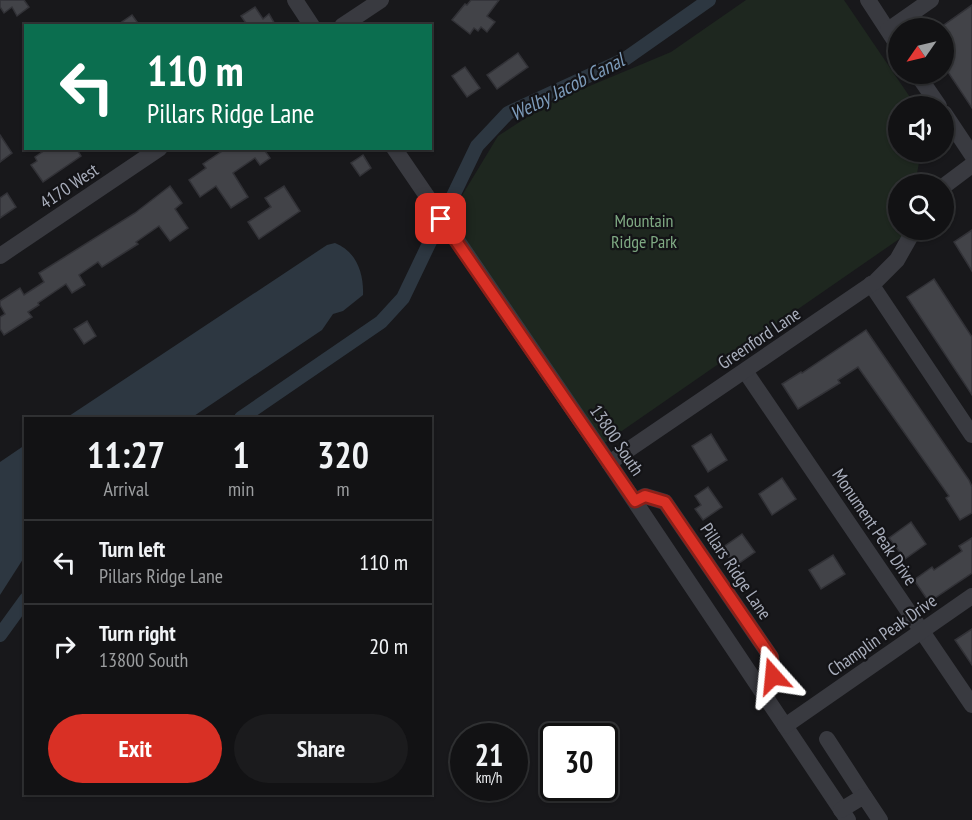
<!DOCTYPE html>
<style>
:root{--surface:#121214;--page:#1b1b1d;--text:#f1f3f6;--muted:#9c9ea0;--line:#313234;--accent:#d93025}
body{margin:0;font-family:"PT Sans Narrow",sans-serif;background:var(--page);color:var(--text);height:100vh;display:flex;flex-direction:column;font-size:22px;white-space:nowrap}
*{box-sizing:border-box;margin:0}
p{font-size:20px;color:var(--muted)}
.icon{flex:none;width:33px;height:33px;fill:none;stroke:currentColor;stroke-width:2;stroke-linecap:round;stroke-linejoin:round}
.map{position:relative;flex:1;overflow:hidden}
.side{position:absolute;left:24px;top:417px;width:408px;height:378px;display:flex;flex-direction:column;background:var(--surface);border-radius:0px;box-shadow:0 2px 4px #0004,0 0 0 2px var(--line)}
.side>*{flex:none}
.banner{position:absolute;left:24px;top:24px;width:408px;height:126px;border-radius:0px;box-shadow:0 2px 4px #0004,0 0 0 2px var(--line);background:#0b6e4f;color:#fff;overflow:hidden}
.needle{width:39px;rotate:236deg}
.controls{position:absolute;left:888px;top:18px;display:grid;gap:12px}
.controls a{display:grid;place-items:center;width:66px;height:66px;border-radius:50%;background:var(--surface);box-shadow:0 2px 4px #0004,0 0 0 2px var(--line);font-size:30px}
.speed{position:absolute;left:450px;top:723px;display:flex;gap:12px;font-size:30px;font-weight:700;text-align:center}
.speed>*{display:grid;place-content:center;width:78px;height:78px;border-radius:50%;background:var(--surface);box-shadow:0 2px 4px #0004,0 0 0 2px var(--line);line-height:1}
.speed small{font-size:15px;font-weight:400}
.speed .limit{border:3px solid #111;border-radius:9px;background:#fff;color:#111}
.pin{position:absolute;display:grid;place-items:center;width:51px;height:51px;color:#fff;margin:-26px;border-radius:12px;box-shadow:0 3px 9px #0006}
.me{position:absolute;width:66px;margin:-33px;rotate:342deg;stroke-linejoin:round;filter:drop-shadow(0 0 4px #0008)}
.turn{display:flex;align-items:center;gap:21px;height:126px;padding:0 24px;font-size:27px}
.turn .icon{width:78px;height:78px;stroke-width:2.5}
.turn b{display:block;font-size:42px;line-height:51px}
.eta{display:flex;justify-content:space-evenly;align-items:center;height:102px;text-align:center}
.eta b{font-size:36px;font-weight:800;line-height:42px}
.action{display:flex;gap:12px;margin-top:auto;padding:12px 24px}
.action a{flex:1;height:69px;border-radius:36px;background:var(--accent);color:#fff;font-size:24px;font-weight:800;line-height:69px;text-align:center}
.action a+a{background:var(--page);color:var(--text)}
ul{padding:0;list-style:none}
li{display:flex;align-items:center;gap:18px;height:84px;padding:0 24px;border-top:2px solid var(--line)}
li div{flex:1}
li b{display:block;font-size:22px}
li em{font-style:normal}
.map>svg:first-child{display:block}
.green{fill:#1e271f}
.water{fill:#2d3741}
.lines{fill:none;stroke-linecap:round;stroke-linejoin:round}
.canal{stroke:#2d3741;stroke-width:14}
.building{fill:#424348;stroke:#323237;stroke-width:1.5}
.minor{stroke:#393a40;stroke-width:16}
.route-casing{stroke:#8d1f18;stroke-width:15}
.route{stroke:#d93025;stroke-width:10}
.labels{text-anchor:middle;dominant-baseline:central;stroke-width:4.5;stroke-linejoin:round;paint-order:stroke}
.street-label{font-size:18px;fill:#a9aebc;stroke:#131316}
.park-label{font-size:18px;fill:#7fa983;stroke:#131316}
.water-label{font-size:20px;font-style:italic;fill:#7d9bba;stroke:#131316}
</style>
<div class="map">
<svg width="972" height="820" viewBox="0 0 972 820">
<rect width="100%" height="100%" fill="#18181b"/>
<polygon class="green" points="746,0 844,0 916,106 898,106 898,152 921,152 915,184 898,184 898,230 906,230 905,235 603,444 449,217 498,136 549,103 671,52"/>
<g class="water">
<path d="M335,243C356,251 364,273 363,295L343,311L333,314L322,330L191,418H66L327,245Z"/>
<polygon points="25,445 25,556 0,595 0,462"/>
</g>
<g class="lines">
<g class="canal">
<polyline points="452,198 477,146 508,113 625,59 709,0"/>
<polyline points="241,418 381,322 403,298 437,227"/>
<polyline points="0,635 26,599"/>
</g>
</g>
<g class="building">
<polygon points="0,0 24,0 29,7 17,16 12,7 4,13 0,7"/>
<polygon points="471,0 499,0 487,16 495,22 487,32 481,27 478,31 474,28 470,34 452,20 465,4 467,5"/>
<polygon points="972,5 972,108 944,66 944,25"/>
<polygon points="255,7 263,19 269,14 276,26 248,26 241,16"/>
<polygon points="132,15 140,26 116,26"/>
<polygon points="518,53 528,67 497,89 487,75"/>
<polygon points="465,67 480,88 467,97 452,76"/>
<polygon points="0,135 12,153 0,162"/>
<polygon points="48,148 76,148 81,156 43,182 31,165 37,161 35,157"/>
<polygon points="227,148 270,148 265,151 270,158 260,165 255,158 233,173 248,197 231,208 216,186 200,197 189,180 206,168 203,164"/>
<polygon points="363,155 371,168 360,176 351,163"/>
<polygon points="170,186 182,203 175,209 188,228 170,241 159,226 136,242 138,244 102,267 98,262 79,275 85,285 72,293 66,284 38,303 39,305 28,312 32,317 4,335 0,329 0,317 5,314 0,305 0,301 20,288 24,295 44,282 39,273 135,213"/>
<polygon points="284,186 300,211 259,239 248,222 271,207 265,198"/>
<polygon points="7,193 16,207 0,218 0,198"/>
<polygon points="972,230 972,271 954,242"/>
<polygon points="934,279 972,337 972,395 907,297"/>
<polygon points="87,321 96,336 84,344 74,329"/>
<polygon points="866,330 969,480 972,487 972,513 960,520 946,498 949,496 858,367 838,380 840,383 798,409 782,384 801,372 802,373"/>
<polygon points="711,434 727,460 708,472 692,446"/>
<polygon points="782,478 796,499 772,515 759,494"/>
<polygon points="708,487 722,507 703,520 695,509 701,505 695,496"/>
<polygon points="911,522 926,544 905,559 889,538"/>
<polygon points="742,534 755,552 735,566 722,548"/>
<polygon points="972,538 972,573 929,602 914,580 932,567 934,570 962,551 959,546"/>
<polygon points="833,555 845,574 821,589 809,570"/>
<polygon points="972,629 972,665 955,640"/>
</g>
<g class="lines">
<g class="minor">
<polyline points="295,0 312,26"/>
<polyline points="868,0 898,46"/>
<polyline points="342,26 381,0"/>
<polyline points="888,30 931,0"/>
<polyline points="917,74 939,106"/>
<polyline points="944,113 972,155"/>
<polyline points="394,148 597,445 848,820"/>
<polyline points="944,186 972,165"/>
<polyline points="0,256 160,148"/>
<polyline points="871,284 972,435"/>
<polyline points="745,371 972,705"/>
<polyline points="609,463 876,281 897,260 914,230"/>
<polyline points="635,501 645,496 665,502 771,657 773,676 761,690"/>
<polyline points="785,726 972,596"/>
<polyline points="827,739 864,796"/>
<polyline points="841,810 864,796 880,820"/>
</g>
</g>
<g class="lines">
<defs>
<polyline id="route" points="441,219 635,501 645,496 665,502 771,657 773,676"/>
</defs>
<use href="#route" class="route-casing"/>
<use href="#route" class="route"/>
</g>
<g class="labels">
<g class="street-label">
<text transform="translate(69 186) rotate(-34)">4170 West</text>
<text transform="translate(759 338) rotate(-34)">Greenford Lane</text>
<text transform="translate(617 440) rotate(56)">13800 South</text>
<text transform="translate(875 527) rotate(56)">Monument Peak Drive</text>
<text transform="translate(736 571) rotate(56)">Pillars Ridge Lane</text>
<text transform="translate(882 635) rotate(-35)">Champlin Peak Drive</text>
</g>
<g class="park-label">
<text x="644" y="220">Mountain<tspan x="644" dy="21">Ridge Park</tspan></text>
</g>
<g class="water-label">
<text transform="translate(567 87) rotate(-27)">Welby Jacob Canal</text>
</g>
</g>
</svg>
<div class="controls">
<a><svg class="needle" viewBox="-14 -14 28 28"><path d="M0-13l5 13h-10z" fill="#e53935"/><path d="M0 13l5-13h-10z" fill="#9c9ea0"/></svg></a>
<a><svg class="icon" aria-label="sound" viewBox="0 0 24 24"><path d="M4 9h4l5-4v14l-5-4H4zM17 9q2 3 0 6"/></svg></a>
<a><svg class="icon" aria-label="search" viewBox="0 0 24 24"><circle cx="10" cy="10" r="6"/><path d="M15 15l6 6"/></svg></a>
</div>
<div class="speed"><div>21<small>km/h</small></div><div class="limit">30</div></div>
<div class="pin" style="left:441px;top:219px;background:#d93025"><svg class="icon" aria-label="arrive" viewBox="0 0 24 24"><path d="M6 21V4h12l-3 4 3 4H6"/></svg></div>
<svg class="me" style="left:773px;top:676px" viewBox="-20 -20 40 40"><path d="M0-17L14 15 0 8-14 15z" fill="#d93025" stroke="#fff" stroke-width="4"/></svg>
<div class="banner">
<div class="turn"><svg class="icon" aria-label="left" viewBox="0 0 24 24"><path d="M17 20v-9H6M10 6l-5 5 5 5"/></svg><div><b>110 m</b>Pillars Ridge Lane</div></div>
</div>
<section class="side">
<div class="eta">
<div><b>11:27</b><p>Arrival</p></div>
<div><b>1</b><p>min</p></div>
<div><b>320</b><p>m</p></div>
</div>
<ul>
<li><svg class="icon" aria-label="left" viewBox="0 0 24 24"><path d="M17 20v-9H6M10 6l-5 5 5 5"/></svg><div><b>Turn left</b><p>Pillars Ridge Lane</p></div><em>110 m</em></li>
<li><svg class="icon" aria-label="right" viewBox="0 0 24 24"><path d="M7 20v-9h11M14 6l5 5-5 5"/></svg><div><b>Turn right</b><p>13800 South</p></div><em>20 m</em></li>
</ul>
<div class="action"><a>Exit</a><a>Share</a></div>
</section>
</div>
